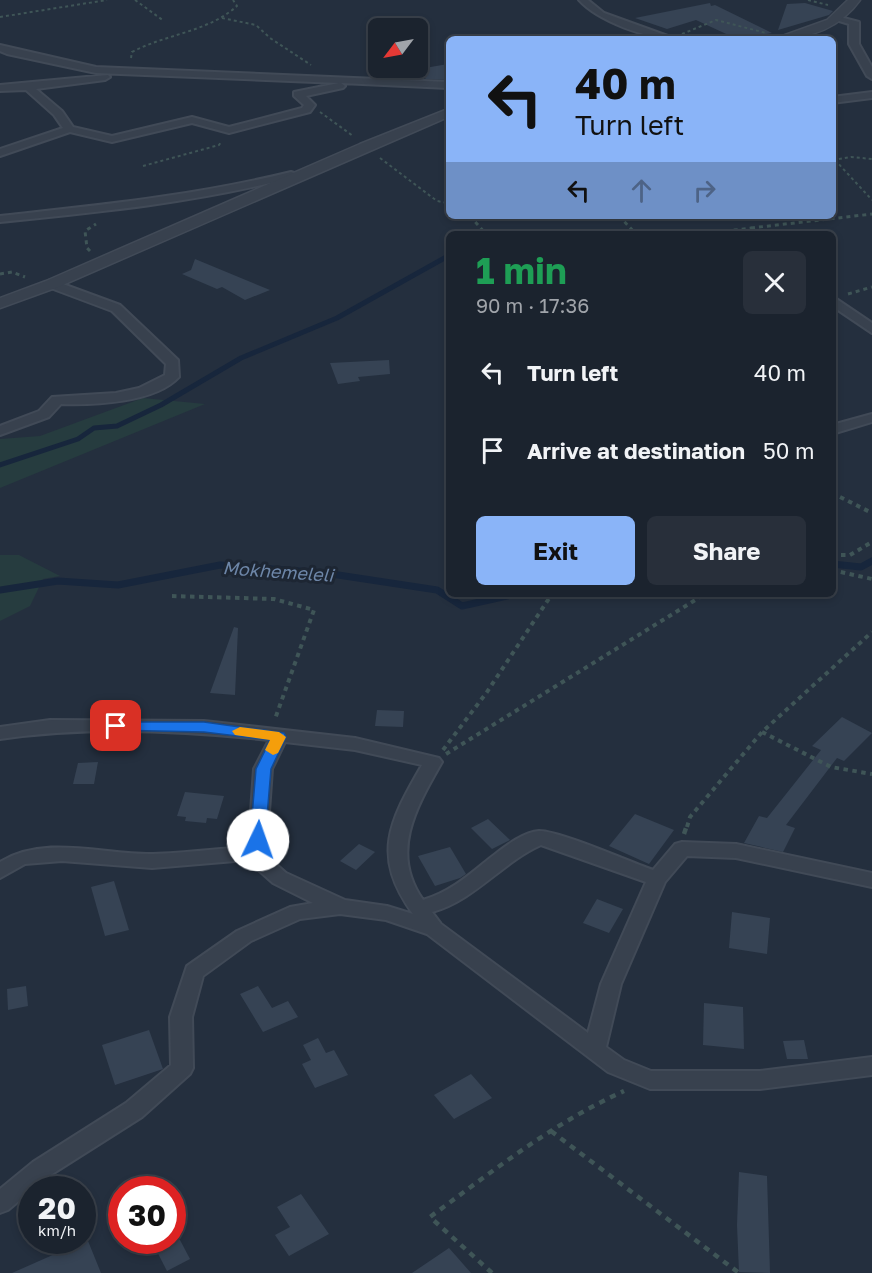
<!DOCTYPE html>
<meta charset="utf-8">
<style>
:root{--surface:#1b232e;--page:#282f3a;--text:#f1f3f6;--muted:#a0a4aa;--line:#39404a;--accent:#8ab4f8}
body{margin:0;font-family:"Golos Text",sans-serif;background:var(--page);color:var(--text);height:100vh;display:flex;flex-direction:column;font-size:22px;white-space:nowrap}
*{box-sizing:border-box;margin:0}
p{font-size:20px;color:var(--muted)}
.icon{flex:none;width:33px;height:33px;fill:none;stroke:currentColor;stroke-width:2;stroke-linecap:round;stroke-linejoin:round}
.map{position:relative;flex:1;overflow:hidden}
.details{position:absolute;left:446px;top:231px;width:390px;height:366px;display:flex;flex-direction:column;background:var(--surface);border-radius:9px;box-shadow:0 3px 9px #0003,0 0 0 2px var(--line)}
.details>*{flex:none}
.guide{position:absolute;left:446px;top:36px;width:390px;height:183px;border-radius:9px;box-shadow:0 3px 9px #0003,0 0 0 2px var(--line);background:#8ab4f8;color:#111;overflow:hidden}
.needle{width:39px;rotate:238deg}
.controls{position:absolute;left:368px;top:18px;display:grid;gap:12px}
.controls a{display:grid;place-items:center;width:60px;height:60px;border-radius:9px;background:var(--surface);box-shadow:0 3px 9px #0003,0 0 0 2px var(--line);font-size:30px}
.speed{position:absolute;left:18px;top:1176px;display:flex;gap:12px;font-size:30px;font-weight:700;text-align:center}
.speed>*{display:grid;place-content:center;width:78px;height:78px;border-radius:50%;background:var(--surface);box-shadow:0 3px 9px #0003,0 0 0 2px var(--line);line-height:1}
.speed small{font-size:15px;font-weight:400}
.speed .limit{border:9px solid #d22;background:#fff;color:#111}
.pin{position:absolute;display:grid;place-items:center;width:51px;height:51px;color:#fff;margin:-26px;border-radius:12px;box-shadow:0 3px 9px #0006}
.me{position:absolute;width:66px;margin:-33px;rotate:3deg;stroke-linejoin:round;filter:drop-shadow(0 0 4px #0008)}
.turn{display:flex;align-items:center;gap:21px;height:126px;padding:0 30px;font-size:27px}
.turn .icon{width:78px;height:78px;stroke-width:2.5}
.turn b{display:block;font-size:42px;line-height:51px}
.lanes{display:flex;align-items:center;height:57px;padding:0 30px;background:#0003;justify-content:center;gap:30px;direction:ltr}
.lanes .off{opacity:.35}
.round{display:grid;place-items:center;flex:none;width:63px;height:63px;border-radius:9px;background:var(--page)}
.head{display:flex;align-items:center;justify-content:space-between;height:102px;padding:0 30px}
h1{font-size:36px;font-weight:700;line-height:45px;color:#1e9e55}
.primary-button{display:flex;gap:12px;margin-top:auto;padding:12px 30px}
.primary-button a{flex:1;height:69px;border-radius:9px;background:var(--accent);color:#111;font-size:24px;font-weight:700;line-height:69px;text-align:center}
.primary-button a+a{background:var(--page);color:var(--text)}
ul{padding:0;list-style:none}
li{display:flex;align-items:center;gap:18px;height:78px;padding:0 30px}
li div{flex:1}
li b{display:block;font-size:22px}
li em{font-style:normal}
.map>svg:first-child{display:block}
.green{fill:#263c3f}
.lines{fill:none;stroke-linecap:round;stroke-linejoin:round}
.stream-far1{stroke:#17263c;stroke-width:5}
.stream{stroke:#17263c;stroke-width:7}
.building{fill:#364354}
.minor-casing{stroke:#414a57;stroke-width:4}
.tertiary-casing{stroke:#414a57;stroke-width:3}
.path-far3{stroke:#3f5557;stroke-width:2;stroke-dasharray:3 3;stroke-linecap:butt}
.path-far2{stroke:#3f5557;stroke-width:3;stroke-dasharray:4 4;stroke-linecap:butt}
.path-far1{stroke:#3f5557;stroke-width:4;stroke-dasharray:4.5 4.5;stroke-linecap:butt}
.path{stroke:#3f5557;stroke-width:4.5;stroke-dasharray:6 6;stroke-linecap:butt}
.minor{fill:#38414e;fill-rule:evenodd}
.tertiary{fill:#38414e;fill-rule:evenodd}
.route{fill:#1a73e8;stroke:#114b97;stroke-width:1.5}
.slow{fill:#f59e0b}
.labels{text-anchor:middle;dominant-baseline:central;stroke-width:6;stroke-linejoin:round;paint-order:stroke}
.water-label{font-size:18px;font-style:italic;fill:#6d86a8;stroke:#1d2633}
</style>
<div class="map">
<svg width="872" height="1273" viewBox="0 0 872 1273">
<rect width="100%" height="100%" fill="#242f3e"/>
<g class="green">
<polygon points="143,398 205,404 0,488 0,439 40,436"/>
<polygon points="0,555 19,555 60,576 43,579 30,606 0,621"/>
</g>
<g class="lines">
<polyline class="stream-far1" points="0,465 78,439 94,428 117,426 161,405 241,358 337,318 448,256"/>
<g class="stream">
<polyline points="832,564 861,567 872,561"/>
<polyline points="0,590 58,581 118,585 220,565 325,573 437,590 462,606 516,594"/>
</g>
</g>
<g class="building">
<polygon points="710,3 711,6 715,5 772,33 737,39 696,20 667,29 635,18"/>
<polygon points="805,3 833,11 829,15 778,30 787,4"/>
<polygon points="448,64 448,80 426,79 413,70"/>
<polygon points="195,259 270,290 245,300 222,287 217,289 182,274 191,270"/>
<polygon points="389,360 390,374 358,377 360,381 338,384 330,363"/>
<polygon points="234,627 238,628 235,695 210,693"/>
<polygon points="377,710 404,711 403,727 375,726"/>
<polygon points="842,717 872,733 844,761 837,758 786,825 795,828 783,852 744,843 759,816 767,818 821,750 812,746"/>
<polygon points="98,762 94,784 73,784 78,763"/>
<polygon points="185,792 224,796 217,819 207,818 206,823 185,821 186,817 177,816"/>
<polygon points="635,814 674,830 649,864 609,846"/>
<polygon points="488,819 510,840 492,849 471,828"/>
<polygon points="359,844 375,852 356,870 340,861"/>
<polygon points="450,847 466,874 460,878 435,886 418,856"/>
<polygon points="114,881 129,930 105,936 91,887"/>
<polygon points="597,899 623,909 609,933 583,923"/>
<polygon points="732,912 770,918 767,954 729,948"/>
<polygon points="26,986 28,1006 8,1010 7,989"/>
<polygon points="258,986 272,1008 288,1001 298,1017 263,1032 240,994"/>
<polygon points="704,1003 743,1007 744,1049 703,1045"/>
<polygon points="149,1030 163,1069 115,1085 102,1045"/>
<polygon points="318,1038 326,1053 334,1050 348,1075 315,1088 302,1064 311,1060 303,1045"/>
<polygon points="804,1040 808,1059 787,1059 783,1041"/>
<polygon points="471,1074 492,1098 454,1119 434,1095"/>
<polygon points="739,1172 767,1176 770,1273 739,1272 737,1225"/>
<polygon points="301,1194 329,1234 289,1256 275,1235 290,1227 277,1207"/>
<polygon points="86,1236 101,1273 12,1273 64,1250 62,1246 75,1240 82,1240 82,1237"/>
<polygon points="151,1240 180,1240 190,1259 167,1271"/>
<polygon points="449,1248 471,1273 412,1273"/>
</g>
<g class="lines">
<defs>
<g id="minor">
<path d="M579,0H588L604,13L676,39C647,39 598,21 579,0Z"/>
<polygon points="836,16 859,22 859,44 872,67 872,79 867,76 849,44 849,24 836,20"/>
<polygon points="0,45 96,67 448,82 448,88 341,83 345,86 343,88 306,96 315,105 310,112 229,133 192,123 112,142 70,132 0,156 0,149 63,128 54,115 26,90 0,91 0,85 108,75 110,77 105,80 36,89 62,111 73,127 112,136 192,117 229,127 302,108 304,105 294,96 294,92 339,83 96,73 7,54 0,51"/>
<polygon points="872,92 872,98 832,103 832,97"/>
<path d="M291,172L304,176L299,179L291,178C193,203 100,212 0,222V216C100,205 193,196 291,172Z"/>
<path d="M52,280L120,305L178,360L179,377C155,403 94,405 61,404L49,417L0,435V426L39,411L52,397L116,393L139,388L165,375L166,364L112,311L48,287V281Z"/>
<polygon points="832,296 872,323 872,333 832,306"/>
<polygon points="872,414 872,422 832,434 832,425"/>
<path d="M50,720L204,721L355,738L439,758L442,762C417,806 389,852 423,900C450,892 469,875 490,858C502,849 522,832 539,831C560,831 630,862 653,870L675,844L682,842L736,844L872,873V887L736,858L687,856L665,882L621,984L606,1047L624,1060L651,1071H760L872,1057V1075L760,1089H650L608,1072L427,934L386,920L340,914L300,919L251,941L203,976L192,1017L193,1068L190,1074L142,1117L49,1176L8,1210L0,1213V1189L33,1162L126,1103L171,1065L170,1017L187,966L237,931L290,907L313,903L273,883L247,860L152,868L62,861L25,864L0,878V862C46,834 103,855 153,854C184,853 215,849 245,847L249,840L254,769L269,740C180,730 88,726 0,739V727ZM285,742L355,750L422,765C389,822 371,856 413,914L387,906L345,900L286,873L262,852L267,840L272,769ZM541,845L646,882L601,984L588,1033L441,924L432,912C475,900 501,863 541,845Z"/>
</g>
<g id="tertiary">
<path d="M848,0H860C839,29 809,39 774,39L827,20Z"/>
<polygon points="448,109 448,117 58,287 0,308 0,298 46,281 360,144"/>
</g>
</defs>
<use href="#minor" class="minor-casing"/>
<use href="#tertiary" class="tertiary-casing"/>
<g class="path-far3">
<polyline points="135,0 164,21"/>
<polyline points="808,0 828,5"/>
<polyline points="0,17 107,0"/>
<polyline points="222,18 256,25 270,38 311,65"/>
<polyline points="682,34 716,20 766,33"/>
<path d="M131,58L132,52C166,34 208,32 237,6L233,0"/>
<polyline points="320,112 353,136"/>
<polyline points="380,158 437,201 448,203"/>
<polyline points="833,160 851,157 872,159"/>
<polyline points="835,160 872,200"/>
<polyline points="143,166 219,145 221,142"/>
</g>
<g class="path-far2">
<polyline points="470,216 486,234"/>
<polyline points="619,216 636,234"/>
<polyline points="751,228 872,214"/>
<polyline points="702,234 751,228 756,234"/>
<polyline points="90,251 87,248 85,231 96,224"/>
<polyline points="0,274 12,272 25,277"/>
<polyline points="848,294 872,287"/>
</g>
<g class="path-far1">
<polyline points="832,493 872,513"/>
<polyline points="832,555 850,555 872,542"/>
<polyline points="832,570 872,579"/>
<polyline points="172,596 274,599 314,610 275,719"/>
<polyline points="762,732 831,767 872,774"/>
<polyline points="443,750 487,692 552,594"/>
<polyline points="446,754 705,594"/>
<polyline points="687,827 690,817 762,732 872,632"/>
</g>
<g class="path">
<polyline points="684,834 687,825"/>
<polyline points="551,1131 739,1273"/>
<path d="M492,1273L430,1217C493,1171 553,1123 624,1091"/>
</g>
<use href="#minor" class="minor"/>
<use href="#tertiary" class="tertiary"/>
</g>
<polygon class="route" points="116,722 204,722 284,733 286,737 271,769 265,840 263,844 252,844 250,840 256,769 270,740 204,732 111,730 109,726 111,723"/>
<polygon class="slow" points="240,727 279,732 286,737 278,753 273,755 265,750 270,740 235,735 232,731"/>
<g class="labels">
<g class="water-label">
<text transform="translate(278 571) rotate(4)">Mokhemeleli</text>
</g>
</g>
</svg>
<div class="controls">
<a><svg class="needle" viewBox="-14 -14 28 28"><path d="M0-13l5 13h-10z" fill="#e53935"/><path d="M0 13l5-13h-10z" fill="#a0a4aa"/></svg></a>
</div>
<div class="speed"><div>20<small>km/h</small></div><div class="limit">30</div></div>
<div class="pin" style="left:116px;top:726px;background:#d93025"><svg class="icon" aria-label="arrive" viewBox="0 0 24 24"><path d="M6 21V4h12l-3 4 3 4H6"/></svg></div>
<svg class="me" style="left:258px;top:840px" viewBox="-20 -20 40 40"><circle r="19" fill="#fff"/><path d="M0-13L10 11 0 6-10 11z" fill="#1a73e8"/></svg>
<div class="guide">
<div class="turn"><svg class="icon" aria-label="left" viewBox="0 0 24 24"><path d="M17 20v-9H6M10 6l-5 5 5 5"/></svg><div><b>40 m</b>Turn left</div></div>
<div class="lanes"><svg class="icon" aria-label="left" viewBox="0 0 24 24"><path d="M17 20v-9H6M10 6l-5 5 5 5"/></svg><svg class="icon off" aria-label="ahead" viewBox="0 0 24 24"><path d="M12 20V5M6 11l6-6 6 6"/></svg><svg class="icon off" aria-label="right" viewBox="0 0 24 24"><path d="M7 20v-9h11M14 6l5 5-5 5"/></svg></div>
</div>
<section class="details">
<div class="head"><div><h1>1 min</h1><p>90 m · 17:36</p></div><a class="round"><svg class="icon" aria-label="close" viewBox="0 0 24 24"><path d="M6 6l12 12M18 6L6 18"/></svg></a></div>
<ul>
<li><svg class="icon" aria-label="left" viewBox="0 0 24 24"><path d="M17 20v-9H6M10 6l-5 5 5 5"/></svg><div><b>Turn left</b></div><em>40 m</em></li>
<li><svg class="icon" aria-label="arrive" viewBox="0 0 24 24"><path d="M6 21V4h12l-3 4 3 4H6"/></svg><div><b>Arrive at destination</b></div><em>50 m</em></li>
</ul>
<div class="primary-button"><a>Exit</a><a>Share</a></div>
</section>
</div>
